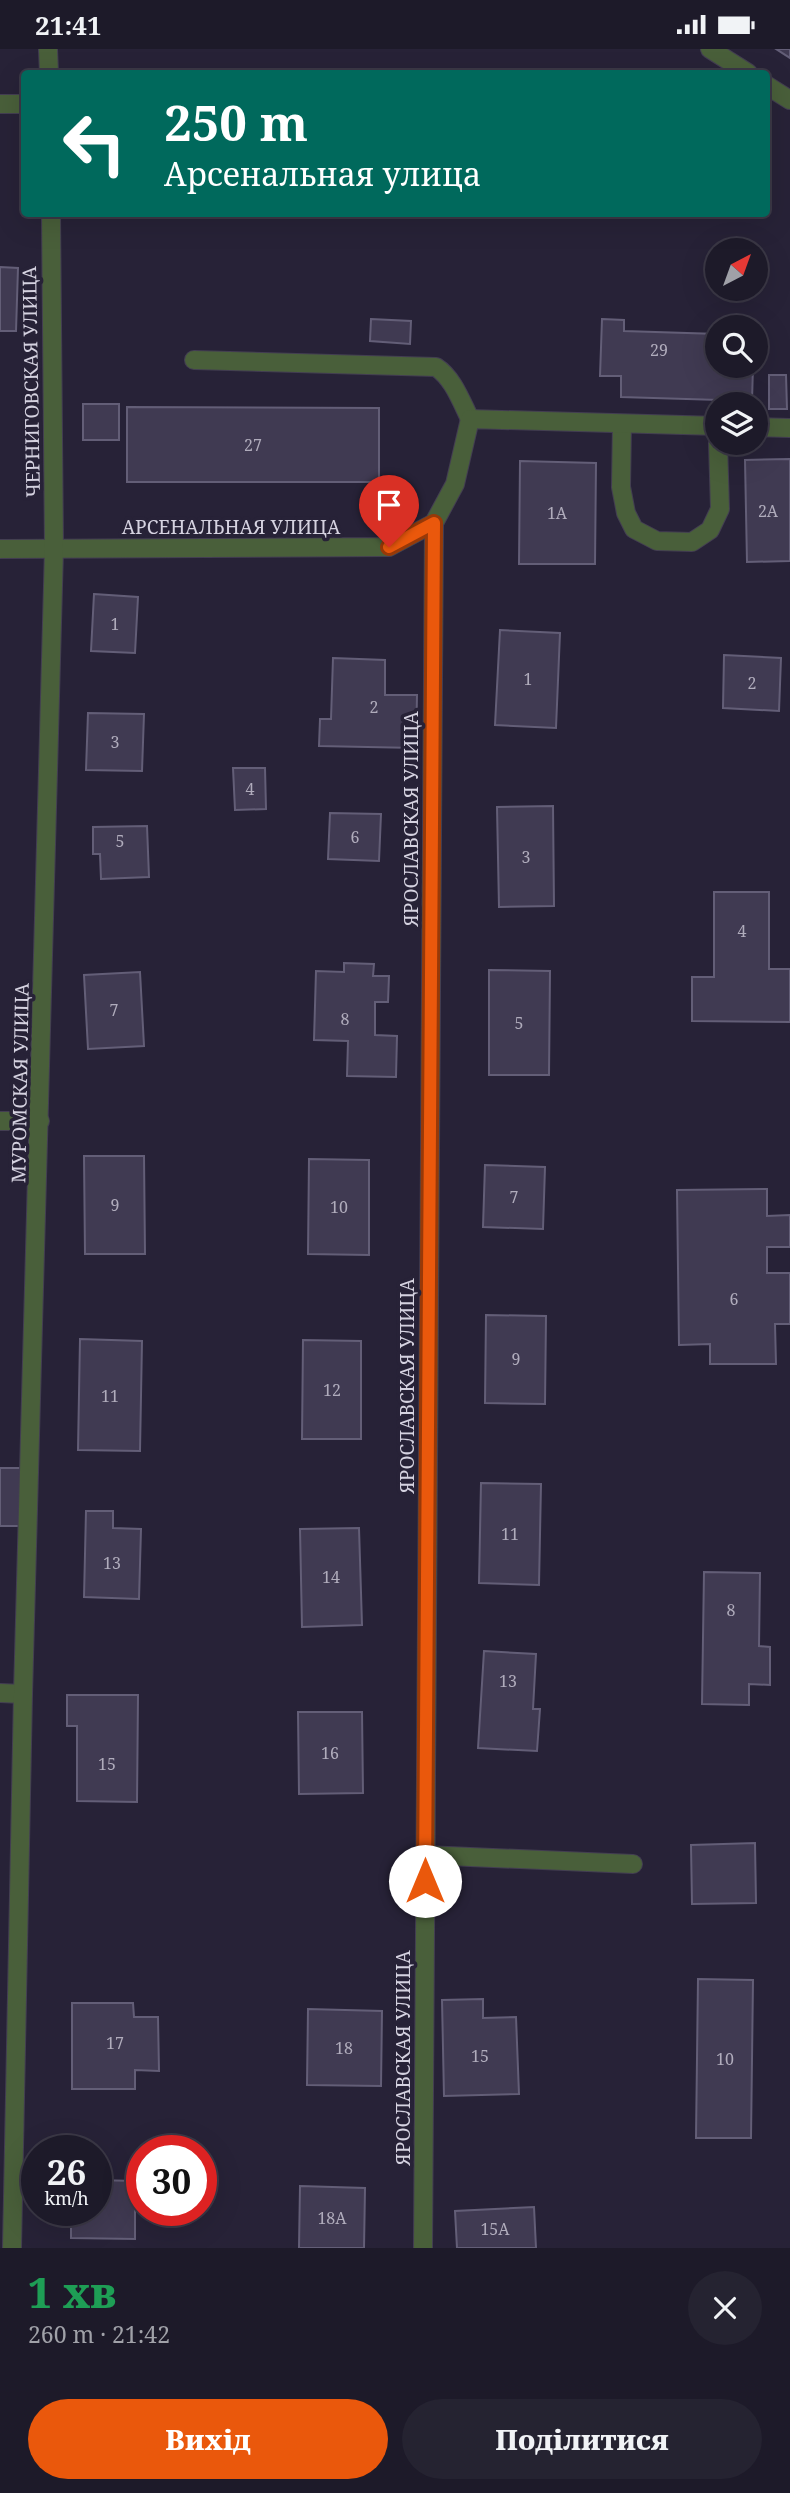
<!DOCTYPE html>
<html lang="uk">
<meta charset="utf-8">
<style>
:root{--surface:#1d1a29;--page:#252331;--text:#f1f3f6;--muted:#a0a1a8;--line:#3b3846;--accent:#ea580c}
body{margin:0;font-family:"Noto Serif",serif;background:var(--page);color:var(--text);height:100vh;display:flex;flex-direction:column;font-size:26px;white-space:nowrap}
*{box-sizing:border-box;margin:0}
p{font-size:23px;color:var(--muted)}
.icon{flex:none;width:38px;height:38px;fill:none;stroke:currentColor;stroke-width:2;stroke-linecap:round;stroke-linejoin:round}
.map{position:relative;height:2199px;overflow:hidden}
.drawer{display:flex;flex-direction:column;background:var(--surface);flex:1}
.drawer>*{flex:none}
.guide{position:absolute;left:21px;top:21px;width:749px;height:147px;border-radius:7px;box-shadow:0 7px 28px #0002,0 0 0 2px var(--line);background:#00695c;color:#fff;overflow:hidden}
.needle{width:46px;rotate:41deg}
.controls{position:absolute;left:705px;top:189px;display:grid;gap:14px}
.controls a{display:grid;place-items:center;width:63px;height:63px;border-radius:50%;background:var(--surface);box-shadow:0 7px 28px #0002,0 0 0 2px var(--line);font-size:35px}
.speed{position:absolute;left:21px;top:2086px;display:flex;gap:14px;font-size:35px;font-weight:700;text-align:center}
.speed>*{display:grid;place-content:center;width:91px;height:91px;border-radius:50%;background:var(--surface);box-shadow:0 7px 28px #0002,0 0 0 2px var(--line);line-height:1}
.speed small{font-size:18px;font-weight:400}
.speed .limit{border:10px solid #d22;background:#fff;color:#111}
.pin{position:absolute;display:grid;place-items:center;width:60px;height:60px;color:#fff;margin:-72px -30px;border-radius:50% 50% 50% 0;rotate:-45deg;box-shadow:0 0 7px #0007}
.pin .icon{rotate:45deg}
.me{position:absolute;width:77px;margin:-38px;rotate:0deg;stroke-linejoin:round;filter:drop-shadow(0 0 5px #0008)}
.turn{display:flex;align-items:center;gap:24px;height:147px;padding:0 28px;font-size:32px}
.turn .icon{width:91px;height:91px;stroke-width:2.5}
.turn b{display:block;font-size:49px;line-height:60px}
.round{display:grid;place-items:center;flex:none;width:74px;height:74px;border-radius:37px;background:var(--page)}
.summary{display:flex;align-items:center;justify-content:space-between;height:119px;padding:0 28px}
h1{font-size:42px;font-weight:800;line-height:52px;color:#1e9e55}
.cta{display:flex;gap:14px;margin-top:auto;padding:14px 28px}
.cta a{flex:1;height:80px;border-radius:42px;background:var(--accent);color:#fff;font-size:28px;font-weight:800;line-height:80px;text-align:center}
.cta a+a{background:var(--page);color:var(--text)}
.status{display:flex;justify-content:space-between;align-items:center;height:49px;padding:0 35px;background:var(--surface);direction:ltr}
.status svg{height:19px;fill:currentColor}
.map>svg:first-child{display:block}
.building{fill:#403a52;stroke:#635e77;stroke-width:2}
.lines{fill:none;stroke-linecap:round;stroke-linejoin:round}
.lane-casing{stroke:#433e52;stroke-width:20}
.street-casing{stroke:#433e52;stroke-width:20}
.lane{stroke:#495f3a;stroke-width:18}
.street{stroke:#495f3a;stroke-width:18}
.route-casing{stroke:#983908;stroke-width:18}
.route{stroke:#ea580c;stroke-width:12}
.labels{text-anchor:middle;dominant-baseline:central;stroke-width:7;stroke-linejoin:round;paint-order:stroke}
.number-label{font-size:16px;fill:#b0acbc}
.street-label{font-size:19px;fill:#d5d2e0;stroke:#272237}
</style>
<div class="status"><b>21:41</b><svg viewBox="0 0 49 12"><path d="M0 12V9h3v3zM5 12V6h3v6zM10 12V3h3v9zM15 12V0h3v12zM26 1h20v11H26zM47 4h2v5h-2z"/></svg></div>
<div class="map">
<svg width="790" height="2199" viewBox="0 0 790 2199">
<rect width="100%" height="100%" fill="#272237"/>
<g class="building">
<polygon points="776,0 790,0 790,9"/>
<polygon points="0,218 18,219 16,282 0,282"/>
<polygon points="371,270 411,272 410,295 370,292"/>
<polygon points="602,270 624,271 624,282 718,285 718,317 753,317 752,352 621,348 621,327 600,327"/>
<polygon points="769,326 786,326 787,360 769,360"/>
<rect x="83" y="355" width="36" height="36"/>
<polygon points="127,358 379,359 379,433 127,433"/>
<polygon points="790,410 790,512 747,513 745,411"/>
<polygon points="520,412 596,414 595,515 519,515"/>
<polygon points="94,545 138,548 135,604 91,602"/>
<polygon points="500,581 560,584 556,679 495,676"/>
<polygon points="724,606 781,609 779,662 723,659"/>
<polygon points="333,609 385,611 385,646 417,646 416,699 319,697 320,670 331,670"/>
<polygon points="88,664 144,665 142,722 86,721"/>
<polygon points="233,719 265,719 266,760 235,761"/>
<polygon points="553,757 554,857 499,858 497,758"/>
<polygon points="330,764 381,765 379,812 328,810"/>
<polygon points="147,777 149,828 101,830 100,805 93,805 93,778"/>
<polygon points="714,843 769,843 769,920 790,920 790,973 692,972 692,928 714,928"/>
<polygon points="344,914 374,915 373,927 389,927 388,953 375,953 375,986 397,987 396,1028 347,1027 348,992 314,991 316,922 344,923"/>
<polygon points="489,921 550,922 549,1026 489,1026"/>
<polygon points="140,923 144,997 88,1000 84,926"/>
<polygon points="84,1107 144,1107 145,1205 85,1205"/>
<polygon points="309,1110 369,1111 369,1206 308,1205"/>
<polygon points="485,1116 545,1118 543,1180 483,1178"/>
<polygon points="767,1140 767,1167 790,1166 790,1198 767,1198 767,1224 790,1224 790,1275 775,1275 776,1315 710,1315 710,1295 679,1296 677,1141"/>
<polygon points="486,1266 546,1267 545,1355 485,1354"/>
<polygon points="80,1290 142,1292 140,1402 78,1401"/>
<polygon points="303,1291 361,1292 361,1390 302,1390"/>
<polygon points="0,1419 24,1419 25,1477 0,1477"/>
<polygon points="481,1434 541,1435 539,1536 479,1534"/>
<polygon points="86,1462 113,1462 113,1479 141,1480 139,1550 84,1548"/>
<polygon points="359,1479 362,1576 302,1578 300,1480"/>
<polygon points="704,1523 760,1524 759,1597 770,1598 770,1636 749,1635 749,1656 702,1655"/>
<polygon points="484,1602 536,1605 533,1660 540,1660 537,1702 478,1699"/>
<polygon points="67,1646 138,1646 137,1753 77,1752 77,1677 67,1677"/>
<polygon points="298,1663 362,1663 363,1744 299,1745"/>
<polygon points="755,1794 756,1854 692,1855 691,1796"/>
<polygon points="698,1930 753,1931 751,2089 696,2089"/>
<polygon points="483,1950 483,1969 516,1968 519,2045 444,2047 442,1951"/>
<polygon points="72,1954 133,1954 134,1968 158,1968 159,2022 135,2021 135,2040 72,2040"/>
<polygon points="308,1960 382,1962 381,2037 307,2036"/>
<polygon points="96,2131 135,2132 135,2190 71,2189 71,2161 96,2161"/>
<polygon points="300,2137 365,2139 364,2199 299,2199"/>
<polygon points="534,2158 536,2199 457,2199 455,2162"/>
</g>
<g class="lines">
<defs>
<g id="lane">
<polyline points="710,0 748,24"/>
<polyline points="766,36 790,51"/>
<path d="M194,311L436,318C453,329 461,352 470,370"/>
<polyline points="622,375 621,438 626,464 634,480 657,492 692,493 710,481 720,460 718,394"/>
</g>
<g id="street">
<polyline points="48,0 49,24"/>
<polyline points="0,55 24,55"/>
<polyline points="756,378 790,379"/>
<polyline points="0,500 389,498 434,474 455,435 470,370 718,377"/>
<polyline points="0,1072 40,1072"/>
<polyline points="0,1644 23,1645"/>
<polyline points="425,1806 633,1815"/>
<polyline points="12,2199 23,1645 54,500 51,164"/>
<polyline points="423,2199 434,474"/>
</g>
</defs>
<use href="#lane" class="lane-casing"/>
<use href="#street" class="street-casing"/>
<use href="#lane" class="lane"/>
<use href="#street" class="street"/>
</g>
<g class="lines">
<defs>
<polyline id="route" points="389,498 434,474 425,1832"/>
</defs>
<use href="#route" class="route-casing"/>
<use href="#route" class="route"/>
</g>
<g class="labels">
<g class="number-label">
<text x="659" y="301">29</text>
<text x="253" y="396">27</text>
<text x="768" y="462">2А</text>
<text x="557" y="464">1А</text>
<text x="115" y="575">1</text>
<text x="528" y="630">1</text>
<text x="752" y="634">2</text>
<text x="374" y="658">2</text>
<text x="115" y="693">3</text>
<text x="250" y="740">4</text>
<text x="355" y="788">6</text>
<text x="120" y="792">5</text>
<text x="526" y="808">3</text>
<text x="742" y="882">4</text>
<text x="114" y="961">7</text>
<text x="345" y="970">8</text>
<text x="519" y="974">5</text>
<text x="514" y="1148">7</text>
<text x="115" y="1156">9</text>
<text x="339" y="1158">10</text>
<text x="734" y="1250">6</text>
<text x="516" y="1310">9</text>
<text x="332" y="1341">12</text>
<text x="110" y="1347">11</text>
<text x="510" y="1485">11</text>
<text x="112" y="1514">13</text>
<text x="331" y="1528">14</text>
<text x="731" y="1561">8</text>
<text x="508" y="1632">13</text>
<text x="330" y="1704">16</text>
<text x="107" y="1715">15</text>
<text x="115" y="1994">17</text>
<text x="344" y="1999">18</text>
<text x="480" y="2007">15</text>
<text x="725" y="2010">10</text>
<text x="332" y="2169">18А</text>
<text x="495" y="2180">15А</text>
</g>
<g class="street-label">
<text transform="translate(31 333) rotate(-91)">ЧЕРНИГОВСКАЯ УЛИЦА</text>
<text x="231" y="478">АРСЕНАЛЬНАЯ УЛИЦА</text>
<text transform="translate(411 770) rotate(-90)">ЯРОСЛАВСКАЯ УЛИЦА</text>
<text transform="translate(20 1034) rotate(-89)">МУРОМСКАЯ УЛИЦА</text>
<text transform="translate(407 1337) rotate(-90)">ЯРОСЛАВСКАЯ УЛИЦА</text>
<text transform="translate(403 2009) rotate(-90)">ЯРОСЛАВСКАЯ УЛИЦА</text>
</g>
</g>
</svg>
<div class="controls">
<a><svg class="needle" viewBox="-14 -14 28 28"><path d="M0-13l5 13h-10z" fill="#e53935"/><path d="M0 13l5-13h-10z" fill="#a0a1a8"/></svg></a>
<a><svg class="icon" aria-label="search" viewBox="0 0 24 24"><circle cx="10" cy="10" r="6"/><path d="M15 15l6 6"/></svg></a>
<a><svg class="icon" aria-label="layers" viewBox="0 0 24 24"><path d="M12 4l9 5-9 5-9-5zM3 14l9 5 9-5"/></svg></a>
</div>
<div class="speed"><div>26<small>km/h</small></div><div class="limit">30</div></div>
<div class="pin" style="left:389px;top:498px;background:#d93025"><svg class="icon" aria-label="arrive" viewBox="0 0 24 24"><path d="M6 21V4h12l-3 4 3 4H6"/></svg></div>
<svg class="me" style="left:425px;top:1832px" viewBox="-20 -20 40 40"><circle r="19" fill="#fff"/><path d="M0-13L10 11 0 6-10 11z" fill="#ea580c"/></svg>
<div class="guide">
<div class="turn"><svg class="icon" aria-label="left" viewBox="0 0 24 24"><path d="M17 20v-9H6M10 6l-5 5 5 5"/></svg><div><b>250 m</b>Арсенальная улица</div></div>
</div>
</div>
<section class="drawer">
<div class="summary"><div><h1>1 хв</h1><p>260 m · 21:42</p></div><a class="round"><svg class="icon" aria-label="close" viewBox="0 0 24 24"><path d="M6 6l12 12M18 6L6 18"/></svg></a></div>
<div class="cta"><a>Вихід</a><a>Поділитися</a></div>
</section>
